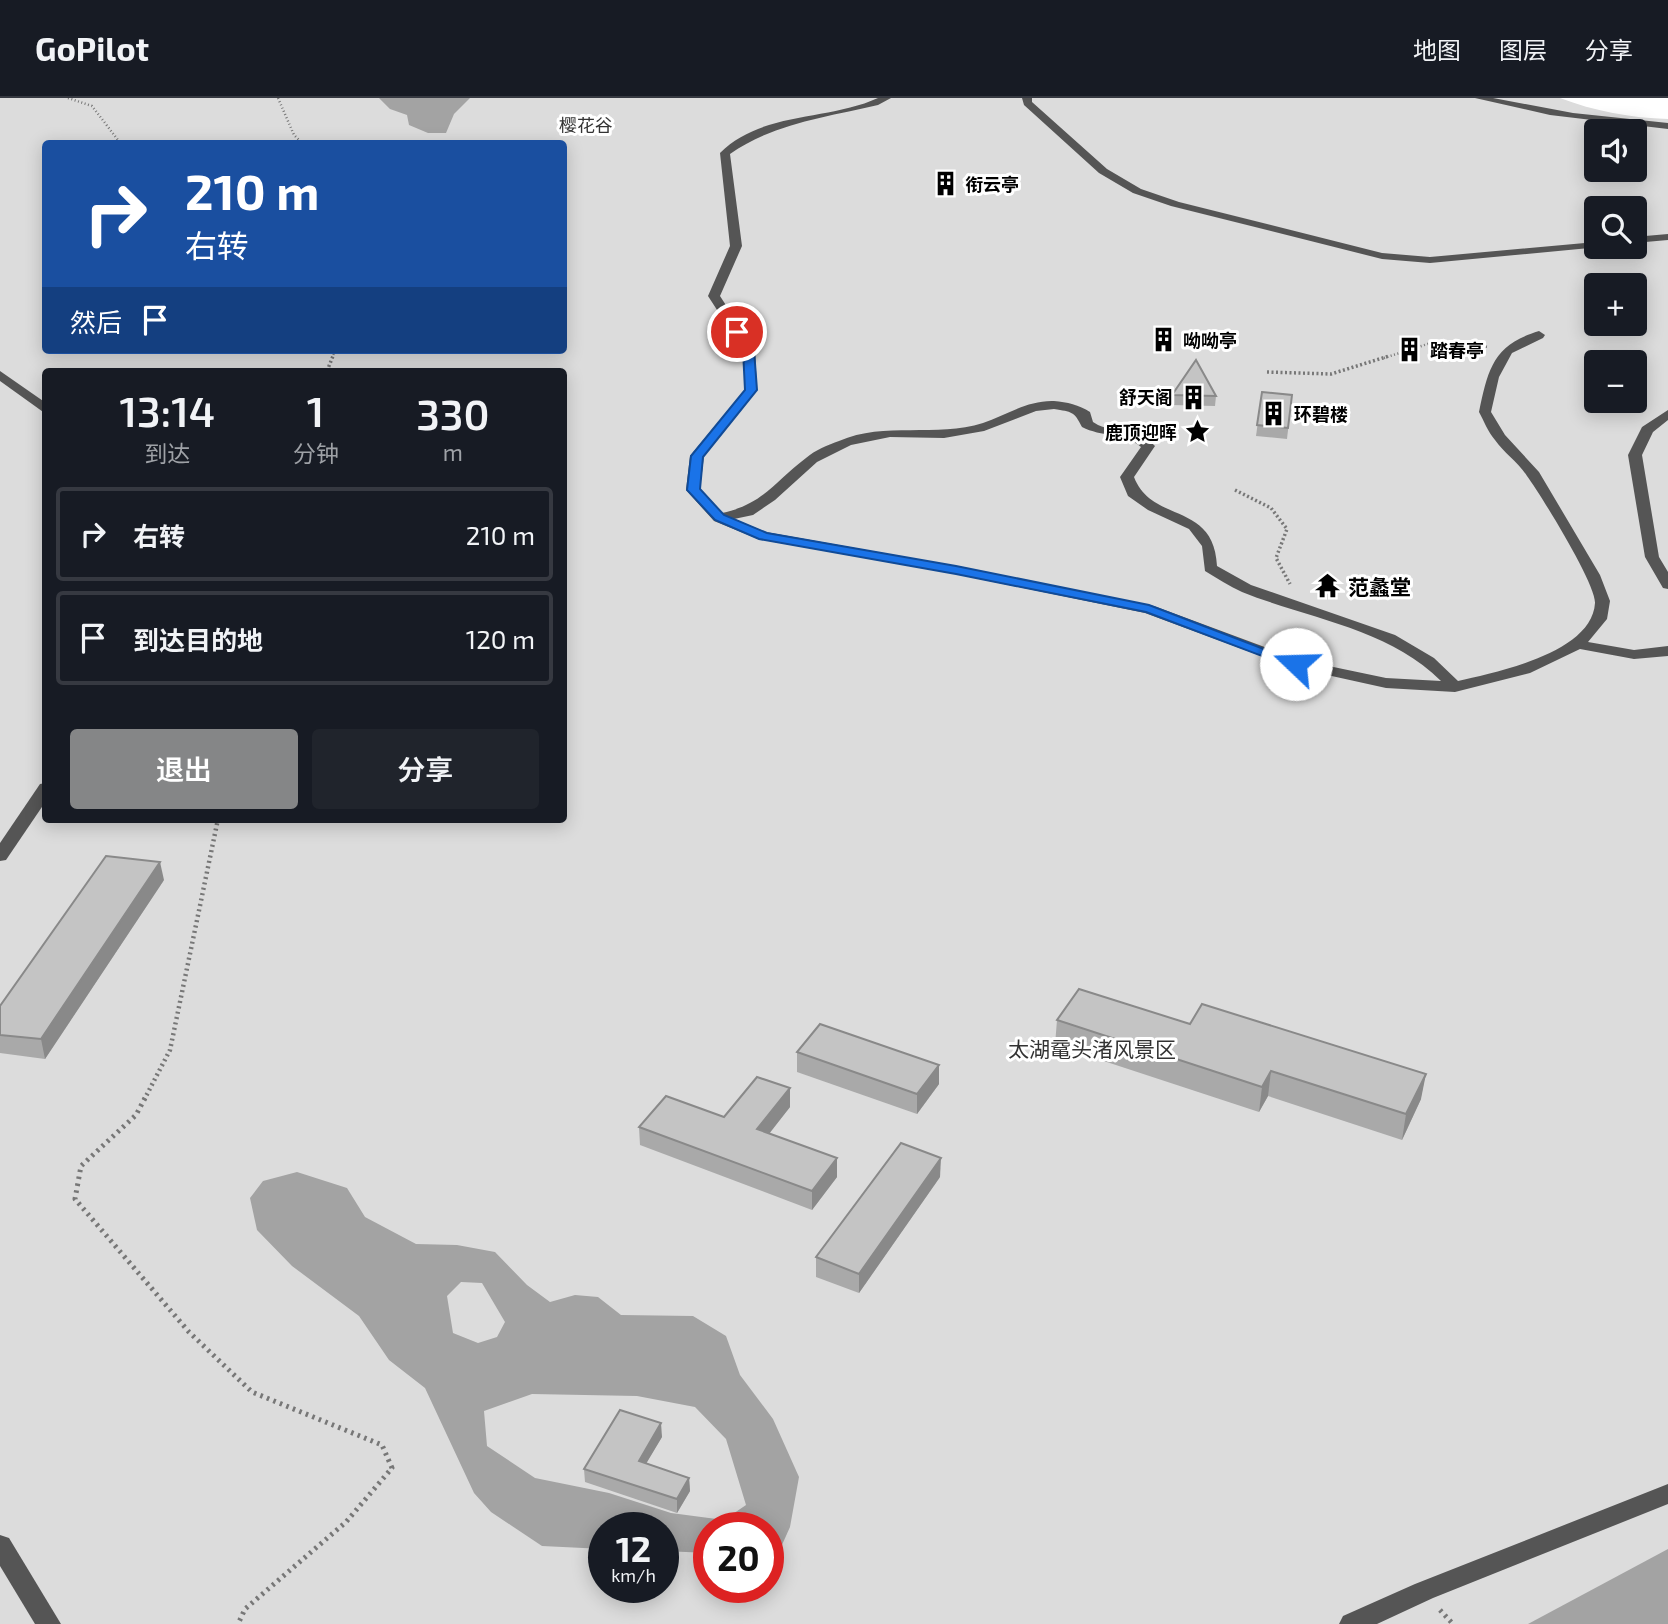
<!DOCTYPE html>
<html lang="zh">
<meta charset="utf-8">
<style>
:root{--surface:#171b24;--page:#20242c;--text:#f1f3f6;--muted:#9ea1a6;--line:#363941;--accent:#858687}
body{margin:0;font-family:"Exo 2","Noto Sans SC",sans-serif;background:var(--page);color:var(--text);height:100vh;display:flex;flex-direction:column;font-size:26px;white-space:nowrap}
*{box-sizing:border-box;margin:0}
p{font-size:23px;color:var(--muted)}
.icon{flex:none;width:38px;height:38px;fill:none;stroke:currentColor;stroke-width:2;stroke-linecap:round;stroke-linejoin:round}
.map{position:relative;flex:1;overflow:hidden}
.sheet{position:absolute;left:42px;top:270px;width:525px;height:455px;display:flex;flex-direction:column;background:var(--surface);border-radius:7px;box-shadow:0 4px 18px #0003}
.sheet>*{flex:none}
.guide{position:absolute;left:42px;top:42px;width:525px;height:214px;border-radius:7px;box-shadow:0 4px 18px #0003;background:#1a4fa0;color:#fff;overflow:hidden}
.fabs{position:absolute;left:1584px;top:21px;display:grid;gap:14px}
.fabs a{display:grid;place-items:center;width:63px;height:63px;border-radius:7px;background:var(--surface);box-shadow:0 4px 18px #0003;font-size:35px}
.speed{position:absolute;left:588px;top:1414px;display:flex;gap:14px;font-size:35px;font-weight:700;text-align:center}
.speed>*{display:grid;place-content:center;width:91px;height:91px;border-radius:50%;background:var(--surface);box-shadow:0 4px 18px #0003;line-height:1}
.speed small{font-size:18px;font-weight:400}
.speed .limit{border:10px solid #d22;background:#fff;color:#111}
.pin{position:absolute;display:grid;place-items:center;width:60px;height:60px;color:#fff;margin:-30px;border:4px solid #fff;border-radius:50%;box-shadow:0 2px 7px #0007}
.me{position:absolute;width:77px;margin:-38px;rotate:291deg;stroke-linejoin:round;filter:drop-shadow(0 0 5px #0008)}
.turn{display:flex;align-items:center;gap:24px;height:147px;padding:0 28px;font-size:32px}
.turn .icon{width:91px;height:91px;stroke-width:2.5}
.turn b{display:block;font-size:49px;line-height:60px}
.then{display:flex;align-items:center;height:66px;padding:0 28px;background:#0003;gap:14px;font-size:26px}
.eta{display:flex;justify-content:space-evenly;align-items:center;height:119px;text-align:center}
.eta b{font-size:42px;font-weight:600;line-height:49px}
.action{display:flex;gap:14px;margin-top:auto;padding:14px 28px}
.action a{flex:1;height:80px;border-radius:7px;background:var(--accent);color:#fff;font-size:28px;font-weight:600;line-height:80px;text-align:center}
.action a+a{background:var(--page);color:var(--text)}
ul{padding:0;list-style:none}
li{display:flex;align-items:center;gap:21px;height:94px;margin:0 14px 10px;padding:0 14px;border:4px solid var(--line);border-radius:7px}
li div{flex:1}
li b{display:block;font-size:26px}
li em{font-style:normal}
header{display:flex;align-items:center;gap:42px;box-sizing:border-box;height:98px;padding:0 35px;background:var(--surface);border-bottom:2px solid var(--line)}
header strong{font-size:33px}
nav{display:flex;gap:38px;margin-inline-start:auto;font-size:24px}
.map>svg:first-child{display:block}
.green{fill:#dcdcdc;fill-rule:evenodd}
.water{fill:#a3a3a3;fill-rule:evenodd}
.lines{fill:none;stroke-linecap:round;stroke-linejoin:round}
.path-far3{stroke:#777;stroke-width:2.5;stroke-dasharray:1 2.5;stroke-linecap:butt}
.path-far2{stroke:#777;stroke-width:3.5;stroke-dasharray:2 2.5;stroke-linecap:butt}
.path-far1{stroke:#777;stroke-width:4.5;stroke-dasharray:2 3.5;stroke-linecap:butt}
.path{stroke:#777;stroke-width:5;stroke-dasharray:2.5 4.5;stroke-linecap:butt}
.minor{fill:#555;fill-rule:evenodd}
.wall{fill:#a9a9a9}
.shaded-wall{fill:#898989}
.building{fill:#c4c4c4;stroke:#898989;stroke-width:2}
.route{fill:#1a73e8;stroke:#114b97;stroke-width:2}
.labels{text-anchor:middle;dominant-baseline:central;stroke-width:6;stroke-linejoin:round;paint-order:stroke}
.far-park-label{font-size:18px;fill:#333;stroke:#fff}
.far-poi-label{font-size:18px;font-weight:bold;fill:#000;stroke:#fff;text-anchor:start}
.poi-label{font-size:21px;font-weight:bold;fill:#000;stroke:#fff;text-anchor:start}
.park-label{font-size:21px;fill:#333;stroke:#fff}
</style>
<header>
<strong>GoPilot</strong>
<nav><a>地图</a><a>图层</a><a>分享</a></nav>
</header>
<div class="map">
<svg width="1668" height="1526" viewBox="0 0 1668 1526">
<rect width="100%" height="100%" fill="#fff"/>
<path class="green" d="M0,0H1560C1594,13 1631,20 1668,21V1526H0ZM1596,33H1634V72H1596ZM46,46H564V252H46ZM1596,110H1634V149H1596ZM1596,187H1634V226H1596ZM1596,264H1634V303H1596ZM46,273H564V721H46ZM604,1430H663V1489H604ZM709,1430H768V1489H709Z"/>
<g class="water">
<polygon points="379,0 470,0 454,16 446,35 428,35 409,27 407,17 390,11"/>
<path d="M297,1074L347,1090L365,1119L416,1146L457,1147L495,1154L527,1187L550,1204L575,1197L598,1199L621,1217L693,1218L726,1238L740,1277L773,1321L799,1379L790,1429L777,1458L768,1457V1430H709V1455L663,1453V1430H604V1451L542,1448L491,1414L474,1395L425,1290L389,1262L359,1218L292,1168L257,1132L250,1100L263,1083ZM461,1184L482,1185L505,1224L497,1239L478,1245L453,1235L447,1198ZM532,1296L637,1298L695,1309L726,1341L746,1407L724,1422L671,1415L609,1395L535,1380L487,1348L484,1313Z"/>
<polygon points="1668,1451 1668,1526 1528,1526"/>
</g>
<g class="lines">
<g class="path-far3">
<polyline points="68,0 92,8 121,46"/>
<polyline points="278,0 294,37 303,46"/>
<polyline points="332,260 335,252"/>
<polyline points="1384,260 1437,243 1489,249"/>
</g>
<g class="path-far2">
<polyline points="327,273 333,258"/>
<polyline points="1267,274 1331,276 1389,258"/>
<polyline points="1235,392 1271,410 1287,431 1276,460 1290,486"/>
</g>
<polyline class="path-far1" points="144,1002 170,952 218,721"/>
<g class="path">
<polyline points="145,1000 136,1017 81,1068 75,1101 189,1234 252,1294 382,1347 392,1370 346,1424 245,1511 238,1526"/>
<polyline points="1440,1512 1453,1526"/>
</g>
<g class="minor">
<path d="M878,0H891L878,7C828,19 774,25 730,56L742,148L720,198L755,252L757,292L704,358L700,391L722,415C764,406 774,384 806,360C815,352 828,347 839,343C885,323 936,340 983,325C1006,317 1028,302 1054,303C1067,304 1079,307 1090,314L1093,324L1098,327C1118,336 1139,330 1155,348L1134,379C1152,426 1214,403 1217,468L1251,487L1395,537L1434,560L1458,583C1497,574 1592,555 1595,505C1596,486 1541,397 1527,378C1518,364 1504,355 1495,342C1488,334 1484,323 1479,314C1488,271 1493,247 1539,233L1545,237L1543,240L1512,255L1499,279L1491,314L1505,337L1539,374L1600,477L1610,503L1607,521L1588,544L1634,552L1668,548V558L1634,561L1580,551L1530,575L1455,594L1386,590L1291,569L1145,515L955,476L758,441L714,423L686,392L690,358L745,292L743,252L708,198L730,148L720,55C762,13 828,23 878,0ZM1054,311C1072,314 1074,313 1082,329C1101,339 1125,335 1141,349L1120,379L1128,398L1148,412L1189,431L1202,448L1205,473C1217,480 1229,488 1242,494C1309,521 1388,530 1441,583L1386,580L1300,562L1154,508L955,468L766,434L734,421L753,417L775,402L817,364L851,347L890,339L944,340L984,333L1036,313Z"/>
<polygon points="1022,0 1032,0 1032,4 1107,71 1141,91 1179,104 1382,155 1430,159 1596,144 1596,149 1600,149 1430,165 1382,161 1171,108 1133,95 1099,75 1024,7"/>
<polygon points="1475,0 1493,0 1573,15 1668,25 1668,31 1550,17"/>
<polygon points="1668,136 1668,142 1634,145 1634,139"/>
<polygon points="0,273 46,305 46,316 0,283"/>
<polygon points="1668,312 1668,322 1653,334 1642,357 1659,459 1668,474 1668,491 1663,490 1645,459 1628,357 1642,329"/>
<polygon points="46,685 46,703 6,762 0,763 0,745 40,686"/>
<polygon points="1668,1386 1668,1406 1433,1500 1377,1526 1339,1526 1343,1518 1415,1486"/>
<polygon points="0,1437 9,1440 61,1526 35,1526 0,1468"/>
</g>
</g>
<g class="wall">
<polygon points="1262,294 1292,297 1287,341 1256,338"/>
<polygon points="1172,297 1216,298 1215,308 1171,307"/>
<polygon points="164,782 45,961 0,955 0,908"/>
<polygon points="1057,922 1421,1001 1402,1042 1268,998 1259,1014 1055,947"/>
<polygon points="797,954 939,986 917,1016 797,974"/>
<polygon points="790,1009 769,1035 837,1060 837,1079 812,1112 640,1047 639,1029 724,1019"/>
<polygon points="940,1079 859,1195 816,1179 816,1159"/>
<polygon points="662,1339 646,1365 689,1380 690,1393 677,1415 585,1384 584,1371"/>
</g>
<g class="shaded-wall">
<polygon points="160,764 164,782 45,961 41,941"/>
<polygon points="939,967 939,986 917,1016 917,996"/>
<polygon points="1271,973 1268,998 1259,1014 1262,989"/>
<polygon points="1426,976 1421,1001 1402,1042 1406,1016"/>
<polygon points="790,990 790,1009 758,1050 757,1031"/>
<polygon points="837,1060 837,1079 812,1112 812,1093"/>
<polygon points="941,1060 940,1079 859,1195 859,1176"/>
<polygon points="661,1325 662,1339 640,1376 639,1363"/>
<polygon points="689,1380 690,1393 677,1415 677,1401"/>
</g>
<g class="building">
<polygon points="1196,262 1216,298 1172,297"/>
<polygon points="1262,294 1292,297 1288,330 1257,327"/>
<polygon points="106,758 160,764 41,941 0,937 0,908"/>
<polygon points="1079,891 1190,926 1202,906 1426,976 1406,1016 1271,973 1262,989 1057,922"/>
<polygon points="820,926 939,967 917,996 797,954"/>
<polygon points="757,979 790,990 757,1031 837,1060 812,1093 639,1029 666,998 724,1019"/>
<polygon points="901,1045 941,1060 859,1176 816,1159"/>
<polygon points="620,1312 661,1325 639,1363 689,1380 677,1401 584,1371"/>
</g>
<polygon class="route" points="733,231 741,231 754,252 757,292 703,359 700,391 724,417 767,435 956,468 1149,507 1303,566 1296,571 1291,569 1146,514 956,476 759,441 715,422 687,392 691,358 745,292 743,252 732,234"/>
<defs>
<symbol id="building-bare" viewBox="-9 -9 18 18"><path d="M-4-6H4V6H1V3H-1V6H-4ZM-2.5-4.3h1.7v1.8h-1.7ZM.8-4.3h1.7v1.8H.8ZM-2.5-1h1.7V.8h-1.7ZM.8-1h1.7V.8H.8Z" fill="#000" stroke="#fff" stroke-width="2.5" paint-order="stroke"/></symbol>
<symbol id="sight-bare" viewBox="-9 -9 18 18"><path d="M0-6L1.8-2.2L6-1.7L2.9 1.2L3.7 5.4L0 3.3L-3.7 5.4L-2.9 1.2L-6-1.7L-1.8-2.2Z" fill="#000" stroke="#fff" stroke-width="2.5" paint-order="stroke"/></symbol>
<symbol id="temple-bare" viewBox="-9 -9 18 18"><path d="M0-6L5-2H3V0L6.5 2.5H4V6H1.5V3h-3V6H-4V2.5H-6.5L-3 0V-2H-5Z" fill="#000" stroke="#fff" stroke-width="2.5" paint-order="stroke"/></symbol>
</defs>
<g fill-rule="evenodd">
<use href="#building-bare" x="928" y="68" width="35" height="35"/>
<use href="#building-bare" x="1146" y="224" width="35" height="35"/>
<use href="#building-bare" x="1392" y="234" width="35" height="35"/>
<use href="#building-bare" x="1176" y="282" width="35" height="35"/>
<use href="#building-bare" x="1256" y="298" width="35" height="35"/>
<use href="#sight-bare" x="1180" y="316" width="35" height="35"/>
<use href="#temple-bare" x="1310" y="470" width="35" height="35"/>
</g>
<g class="labels">
<g class="far-park-label">
<text x="586" y="27">樱花谷</text>
</g>
<g class="far-poi-label">
<text x="965" y="86">衔云亭</text>
<text x="1183" y="242">呦呦亭</text>
<text x="1430" y="252">踏春亭</text>
<text x="1173" y="299" text-anchor="end">舒天阁</text>
<text x="1294" y="316">环碧楼</text>
<text x="1177" y="334" text-anchor="end">鹿顶迎晖</text>
</g>
<g class="poi-label">
<text x="1348" y="488">范蠡堂</text>
</g>
<g class="park-label">
<text x="1092" y="950">太湖鼋头渚风景区</text>
</g>
</g>
</svg>
<div class="fabs">
<a><svg class="icon" aria-label="sound" viewBox="0 0 24 24"><path d="M4 9h4l5-4v14l-5-4H4zM17 9q2 3 0 6"/></svg></a>
<a><svg class="icon" aria-label="search" viewBox="0 0 24 24"><circle cx="10" cy="10" r="6"/><path d="M15 15l6 6"/></svg></a>
<a>+</a>
<a>−</a>
</div>
<div class="speed"><div>12<small>km/h</small></div><div class="limit">20</div></div>
<div class="pin" style="left:737px;top:234px;background:#d93025"><svg class="icon" aria-label="arrive" viewBox="0 0 24 24"><path d="M6 21V4h12l-3 4 3 4H6"/></svg></div>
<svg class="me" style="left:1296px;top:566px" viewBox="-20 -20 40 40"><circle r="19" fill="#fff"/><path d="M0-13L10 11 0 6-10 11z" fill="#1a73e8"/></svg>
<div class="guide">
<div class="turn"><svg class="icon" aria-label="right" viewBox="0 0 24 24"><path d="M7 20v-9h11M14 6l5 5-5 5"/></svg><div><b>210 m</b>右转</div></div>
<div class="then">然后<svg class="icon" aria-label="arrive" viewBox="0 0 24 24"><path d="M6 21V4h12l-3 4 3 4H6"/></svg></div>
</div>
<section class="sheet">
<div class="eta">
<div><b>13:14</b><p>到达</p></div>
<div><b>1</b><p>分钟</p></div>
<div><b>330</b><p>m</p></div>
</div>
<ul>
<li><svg class="icon" aria-label="right" viewBox="0 0 24 24"><path d="M7 20v-9h11M14 6l5 5-5 5"/></svg><div><b>右转</b></div><em>210 m</em></li>
<li><svg class="icon" aria-label="arrive" viewBox="0 0 24 24"><path d="M6 21V4h12l-3 4 3 4H6"/></svg><div><b>到达目的地</b></div><em>120 m</em></li>
</ul>
<div class="action"><a>退出</a><a>分享</a></div>
</section>
</div>
